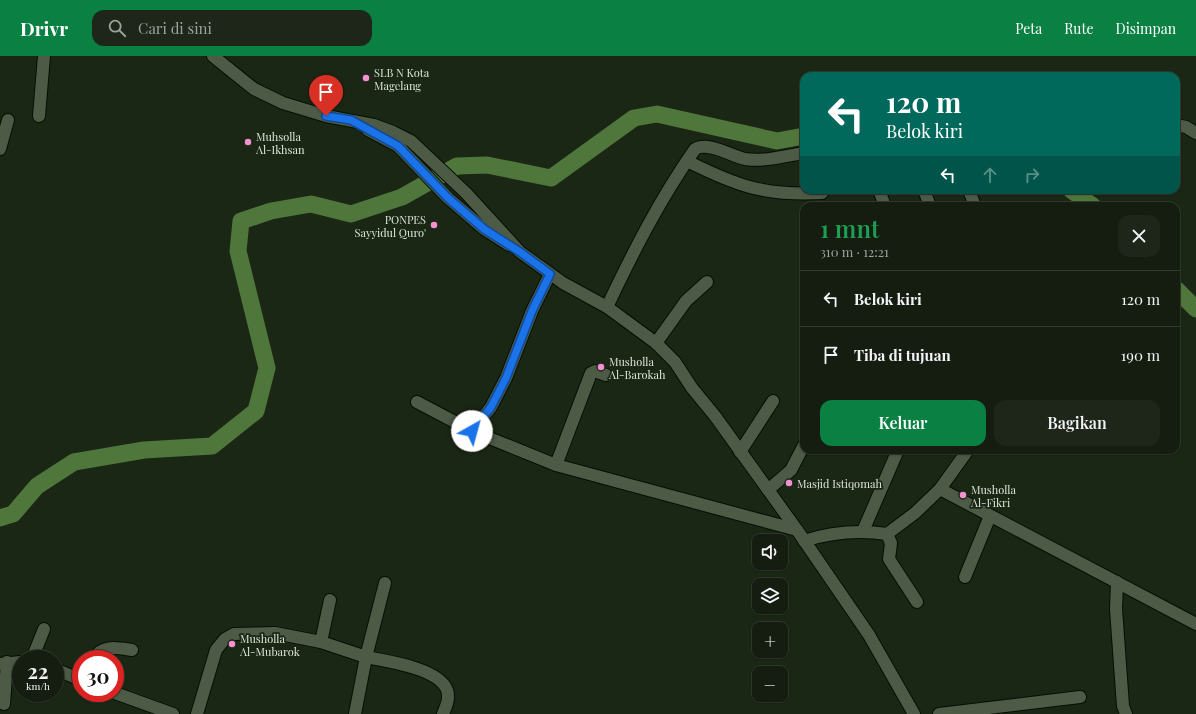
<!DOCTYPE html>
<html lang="id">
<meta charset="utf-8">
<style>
:root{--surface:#141d10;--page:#1d2619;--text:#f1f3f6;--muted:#9da29f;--line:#333b30;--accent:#0b8043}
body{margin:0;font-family:"Playfair Display",serif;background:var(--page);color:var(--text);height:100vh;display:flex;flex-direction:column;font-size:15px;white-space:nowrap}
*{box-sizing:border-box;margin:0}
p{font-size:13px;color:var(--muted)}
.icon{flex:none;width:22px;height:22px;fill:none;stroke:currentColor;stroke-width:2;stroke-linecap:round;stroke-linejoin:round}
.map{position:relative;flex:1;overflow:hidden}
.details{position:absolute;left:800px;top:146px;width:380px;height:252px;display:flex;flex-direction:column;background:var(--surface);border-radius:12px;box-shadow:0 1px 3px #0004,0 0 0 1px var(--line)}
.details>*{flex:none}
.hud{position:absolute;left:800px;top:16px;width:380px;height:122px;border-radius:12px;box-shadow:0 1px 3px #0004,0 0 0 1px var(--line);background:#00695c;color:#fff;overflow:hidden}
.controls{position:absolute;left:752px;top:478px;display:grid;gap:8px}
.controls a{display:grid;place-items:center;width:36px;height:36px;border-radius:8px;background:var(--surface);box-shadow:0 1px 3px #0004,0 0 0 1px var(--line);font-size:20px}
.speed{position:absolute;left:12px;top:594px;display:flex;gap:8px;font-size:20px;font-weight:700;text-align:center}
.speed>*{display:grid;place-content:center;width:52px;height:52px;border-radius:50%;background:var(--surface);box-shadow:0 1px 3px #0004,0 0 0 1px var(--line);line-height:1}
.speed small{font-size:10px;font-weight:400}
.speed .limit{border:6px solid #d22;background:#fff;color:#111}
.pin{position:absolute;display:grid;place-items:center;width:34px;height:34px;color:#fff;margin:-41px -17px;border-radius:50% 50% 50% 0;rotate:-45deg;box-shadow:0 0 4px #0007}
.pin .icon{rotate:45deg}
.me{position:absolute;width:44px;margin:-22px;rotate:38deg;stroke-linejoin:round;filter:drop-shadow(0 0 3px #0008)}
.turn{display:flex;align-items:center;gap:14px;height:84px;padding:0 20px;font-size:18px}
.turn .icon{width:52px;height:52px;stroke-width:2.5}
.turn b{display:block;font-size:28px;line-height:34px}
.lanes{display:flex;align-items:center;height:38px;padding:0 20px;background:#0003;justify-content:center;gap:20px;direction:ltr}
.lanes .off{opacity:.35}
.round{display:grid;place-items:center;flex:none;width:42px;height:42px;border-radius:12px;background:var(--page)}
.overview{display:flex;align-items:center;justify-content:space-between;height:68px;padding:0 20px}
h1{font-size:24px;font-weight:600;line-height:30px;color:#1e9e55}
.primary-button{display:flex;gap:8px;margin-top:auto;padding:8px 20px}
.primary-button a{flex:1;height:46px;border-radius:12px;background:var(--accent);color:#fff;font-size:16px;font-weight:600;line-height:46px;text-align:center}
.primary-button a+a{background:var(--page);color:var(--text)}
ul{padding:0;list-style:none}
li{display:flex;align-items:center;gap:12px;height:56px;padding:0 20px;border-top:1px solid var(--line)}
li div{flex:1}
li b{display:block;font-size:15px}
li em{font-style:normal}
header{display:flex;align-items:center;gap:24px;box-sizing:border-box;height:56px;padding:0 20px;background:var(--accent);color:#fff}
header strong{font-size:19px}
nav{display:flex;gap:22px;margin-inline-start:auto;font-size:14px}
.search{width:280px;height:36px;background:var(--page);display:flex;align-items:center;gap:10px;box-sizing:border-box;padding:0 14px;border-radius:12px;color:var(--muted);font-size:15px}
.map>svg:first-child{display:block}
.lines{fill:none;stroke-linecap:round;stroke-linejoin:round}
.river{stroke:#4f773c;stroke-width:17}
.minor-casing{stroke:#050f02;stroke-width:14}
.minor{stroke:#4c5a46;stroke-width:12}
.route-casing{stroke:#114b97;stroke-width:10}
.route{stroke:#1a73e8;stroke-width:7}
.poi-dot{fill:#f591d2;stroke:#1b2715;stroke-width:1.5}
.labels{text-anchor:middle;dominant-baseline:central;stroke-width:3.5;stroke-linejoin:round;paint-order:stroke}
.poi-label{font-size:11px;fill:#dbe4d8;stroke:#1b2715;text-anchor:start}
</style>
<header>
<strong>Drivr</strong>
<div class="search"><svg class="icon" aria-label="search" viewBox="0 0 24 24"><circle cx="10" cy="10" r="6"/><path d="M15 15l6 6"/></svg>Cari di sini</div>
<nav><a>Peta</a><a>Rute</a><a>Disimpan</a></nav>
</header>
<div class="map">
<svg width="1196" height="658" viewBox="0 0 1196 658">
<rect width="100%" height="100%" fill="#1b2715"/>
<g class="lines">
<g class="river">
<polyline points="1071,134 1093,150"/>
<polyline points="1176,233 1196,253"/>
<polyline points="0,462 13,458 37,430 74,406 144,394 212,390 256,355 267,312 238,195 241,165 271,155 311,148 351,158 402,141 457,110 487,109 551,122 634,62 657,58 777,85 804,80"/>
</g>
<defs>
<g id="minor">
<polyline points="213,0 254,33 283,47 326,60 374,69 393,76 411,85 466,137 520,196 563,227 607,251 656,287 675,306 692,332 715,360 797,474 869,579 914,658"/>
<polyline points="39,60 44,0"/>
<polyline points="1176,69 1186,71 1196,77"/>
<polyline points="368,74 398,90 448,142 484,173 509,189"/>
<polyline points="0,93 8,64"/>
<path d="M687,105C737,130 764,140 822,137"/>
<polyline points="879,134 885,150"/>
<polyline points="924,134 930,150"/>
<polyline points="969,134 975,150"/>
<path d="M607,251C633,196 660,143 695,93C708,85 731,100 745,103C764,106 785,100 804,97"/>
<polyline points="656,287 686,245 707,226"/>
<polyline points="417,346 472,375 556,409 797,474"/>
<polyline points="472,375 491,351 506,322 532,255 550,218"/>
<polyline points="740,396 773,345"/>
<polyline points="556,409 591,317 595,315 606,319"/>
<polyline points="940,433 968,394"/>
<polyline points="768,434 791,414 804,389"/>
<polyline points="863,475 898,394"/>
<polyline points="887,478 891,487 889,503 917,546"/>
<path d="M804,485C832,476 859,474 887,478L915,457L940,433L1196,568"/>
<polyline points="965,521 990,460"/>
<polyline points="1117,526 1116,553 1123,650 1126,658"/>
<path d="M385,527L366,601C386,605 439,612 447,634C450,643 446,650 443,658"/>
<polyline points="330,544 321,586 366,601 355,658"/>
<polyline points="32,603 44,573"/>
<path d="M94,603C101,588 118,592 132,594"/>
<polyline points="0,608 21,606"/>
<polyline points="55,613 81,624"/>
<polyline points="115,637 173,658"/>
<polyline points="4,648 7,606"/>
<polyline points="197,658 216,594 225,583 234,578 275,577 321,586"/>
<polyline points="939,658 1080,641"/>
</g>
</defs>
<use href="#minor" class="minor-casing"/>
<use href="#minor" class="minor"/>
</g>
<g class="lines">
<defs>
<polyline id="route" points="326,60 351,64 398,90 448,142 484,173 520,196 550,218 532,255 506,322 491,351 472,375"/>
</defs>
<use href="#route" class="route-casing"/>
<use href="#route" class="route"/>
</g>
<g class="poi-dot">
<circle cx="366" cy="22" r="4"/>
<circle cx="248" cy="86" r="4"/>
<circle cx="434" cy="169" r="4"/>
<circle cx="601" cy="311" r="4"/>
<circle cx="789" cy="427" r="4"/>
<circle cx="963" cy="439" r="4"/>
<circle cx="232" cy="588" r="4"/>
</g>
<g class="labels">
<g class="poi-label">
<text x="374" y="16">SLB N Kota<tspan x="374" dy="13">Magelang</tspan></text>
<text x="256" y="80">Muhsolla<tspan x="256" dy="13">Al-Ikhsan</tspan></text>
<text x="426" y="163" text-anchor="end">PONPES<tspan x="426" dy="13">Sayyidul Quro'</tspan></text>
<text x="609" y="305">Musholla<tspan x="609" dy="13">Al-Barokah</tspan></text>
<text x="797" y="427">Masjid Istiqomah</text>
<text x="971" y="433">Musholla<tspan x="971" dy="13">Al-Fikri</tspan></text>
<text x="240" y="582">Musholla<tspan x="240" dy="13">Al-Mubarok</tspan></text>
</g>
</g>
</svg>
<div class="controls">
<a><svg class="icon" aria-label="sound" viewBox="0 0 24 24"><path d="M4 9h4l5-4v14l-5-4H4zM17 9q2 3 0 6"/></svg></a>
<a><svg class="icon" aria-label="layers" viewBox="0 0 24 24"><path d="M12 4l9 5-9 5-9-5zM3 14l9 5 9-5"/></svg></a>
<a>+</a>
<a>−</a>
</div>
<div class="speed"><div>22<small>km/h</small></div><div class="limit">30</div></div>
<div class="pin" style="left:326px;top:60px;background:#d93025"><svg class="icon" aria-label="arrive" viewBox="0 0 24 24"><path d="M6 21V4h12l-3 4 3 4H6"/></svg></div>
<svg class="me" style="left:472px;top:375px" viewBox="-20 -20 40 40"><circle r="19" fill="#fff"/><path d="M0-13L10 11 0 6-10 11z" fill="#1a73e8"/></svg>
<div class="hud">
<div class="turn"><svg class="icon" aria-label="left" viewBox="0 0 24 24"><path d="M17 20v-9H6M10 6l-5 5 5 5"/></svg><div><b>120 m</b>Belok kiri</div></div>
<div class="lanes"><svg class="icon" aria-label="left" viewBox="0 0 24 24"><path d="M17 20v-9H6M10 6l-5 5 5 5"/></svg><svg class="icon off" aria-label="ahead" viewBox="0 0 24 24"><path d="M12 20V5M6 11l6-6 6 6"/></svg><svg class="icon off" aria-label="right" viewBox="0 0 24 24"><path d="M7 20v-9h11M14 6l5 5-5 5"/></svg></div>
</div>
<section class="details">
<div class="overview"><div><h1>1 mnt</h1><p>310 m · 12:21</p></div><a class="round"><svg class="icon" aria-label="close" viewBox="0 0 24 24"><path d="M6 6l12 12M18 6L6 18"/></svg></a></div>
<ul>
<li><svg class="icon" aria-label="left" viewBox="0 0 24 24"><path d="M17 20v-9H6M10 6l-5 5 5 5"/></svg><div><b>Belok kiri</b></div><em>120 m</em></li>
<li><svg class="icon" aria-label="arrive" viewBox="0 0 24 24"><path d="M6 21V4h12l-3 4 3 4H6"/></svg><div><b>Tiba di tujuan</b></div><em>190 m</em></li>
</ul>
<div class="primary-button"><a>Keluar</a><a>Bagikan</a></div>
</section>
</div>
